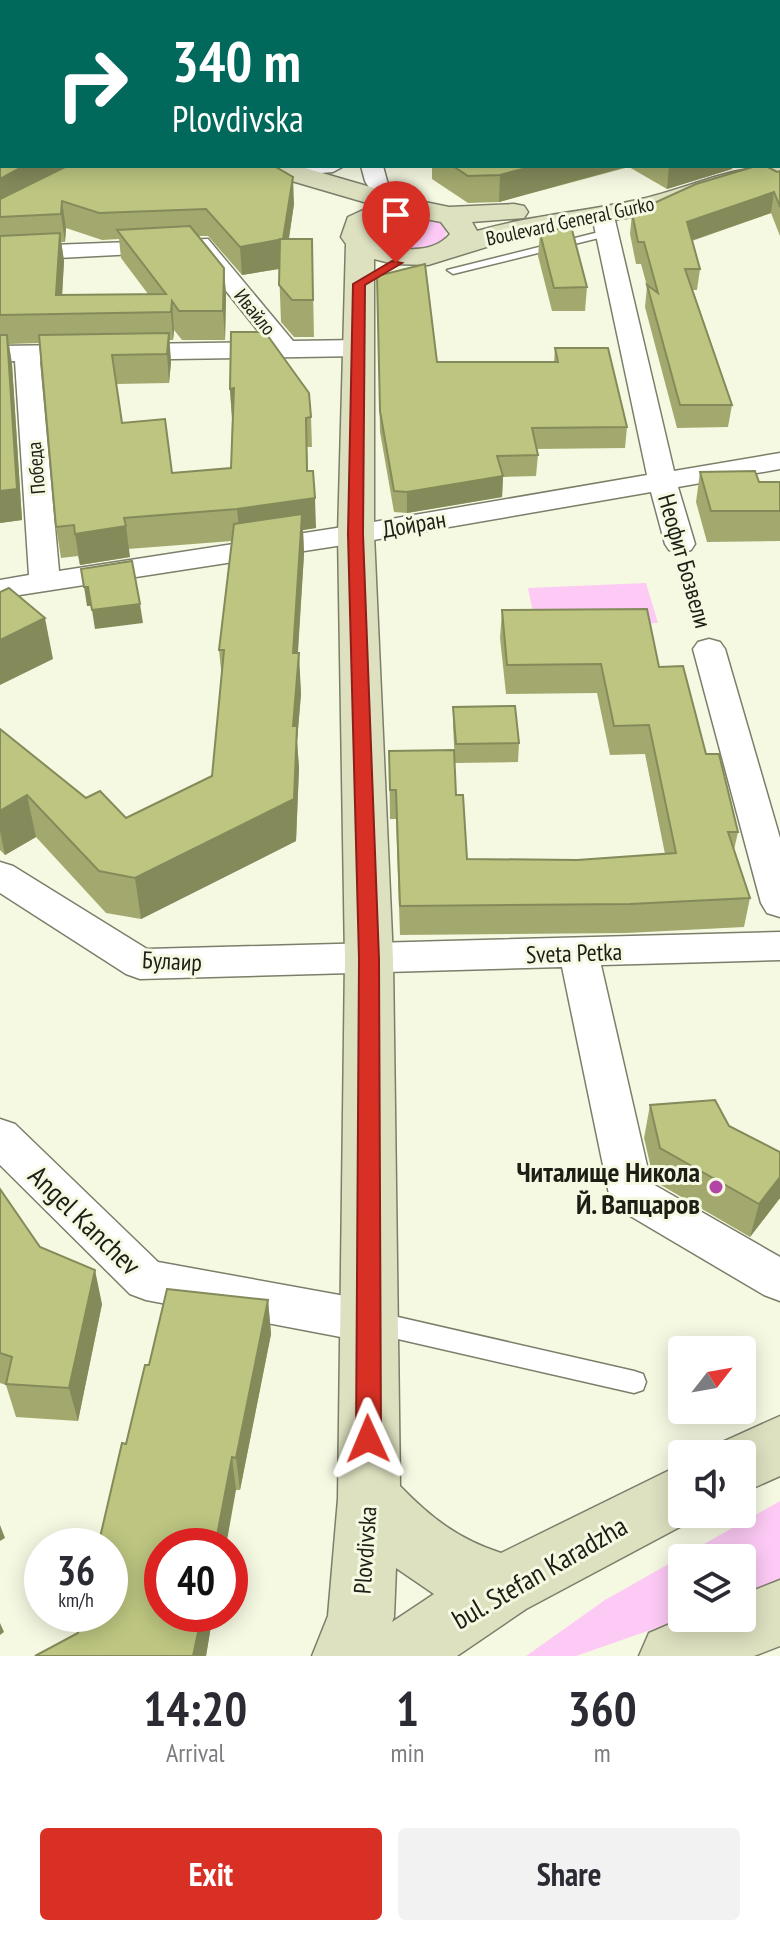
<!DOCTYPE html>
<meta charset="utf-8">
<style>
:root{--surface:#fff;--page:#f2f2f3;--text:#2b2b33;--muted:#7c7c81;--accent:#d93025}
body{margin:0;font-family:"PT Sans Narrow",sans-serif;background:var(--page);color:var(--text);height:100vh;display:flex;flex-direction:column;font-size:30px;white-space:nowrap}
*{box-sizing:border-box;margin:0}
p{font-size:26px;color:var(--muted)}
.icon{flex:none;width:44px;height:44px;fill:none;stroke:currentColor;stroke-width:2;stroke-linecap:round;stroke-linejoin:round}
.map{position:relative;height:1656px;overflow:hidden}
.panel{display:flex;flex-direction:column;background:var(--surface);flex:1}
.panel>*{flex:none}
.guide{position:absolute;left:0px;top:0px;width:780px;height:168px;box-shadow:0 4px 20px #0003;background:#00695c;color:#fff;overflow:hidden}
.needle{width:52px;rotate:59deg}
.controls{position:absolute;left:668px;top:1336px;display:grid;gap:16px}
.controls a{display:grid;place-items:center;width:88px;height:88px;border-radius:8px;background:var(--surface);box-shadow:0 4px 20px #0003;font-size:40px}
.speed{position:absolute;left:24px;top:1528px;display:flex;gap:16px;font-size:40px;font-weight:700;text-align:center}
.speed>*{display:grid;place-content:center;width:104px;height:104px;border-radius:50%;background:var(--surface);box-shadow:0 4px 20px #0003;line-height:1}
.speed small{font-size:20px;font-weight:400}
.speed .limit{border:12px solid #d22;background:#fff;color:#111}
.pin{position:absolute;display:grid;place-items:center;width:68px;height:68px;color:#fff;margin:-82px -34px;border-radius:50% 50% 50% 0;rotate:-45deg;box-shadow:0 0 8px #0007}
.pin .icon{rotate:45deg}
.me{position:absolute;width:88px;margin:-44px;rotate:359deg;stroke-linejoin:round;filter:drop-shadow(0 0 6px #0008)}
.turn{display:flex;align-items:center;gap:28px;height:168px;padding:0 40px;font-size:36px}
.turn .icon{width:104px;height:104px;stroke-width:2.5}
.turn b{display:block;font-size:56px;line-height:68px}
.eta{display:flex;justify-content:space-evenly;align-items:center;height:136px;text-align:center}
.eta b{font-size:48px;font-weight:700;line-height:56px}
.cta{display:flex;gap:16px;margin-top:auto;padding:16px 40px}
.cta a{flex:1;height:92px;border-radius:8px;background:var(--accent);color:#fff;font-size:32px;font-weight:700;line-height:92px;text-align:center}
.cta a+a{background:var(--page);color:var(--text)}
.map>svg:first-child{display:block}
.green{fill:#fdcaf5}
.lines{fill:none;stroke-linecap:round;stroke-linejoin:round}
.lane-casing{stroke:#7b7e69;stroke-width:3}
.street-casing{stroke:#7b7e69;stroke-width:3}
.secondary-casing{stroke:#7b7e69;stroke-width:3}
.path{stroke:#929484;stroke-width:4;stroke-dasharray:5 5;stroke-linecap:butt}
.lane{fill:#fff;fill-rule:evenodd}
.street{fill:#fff;fill-rule:evenodd}
.secondary{fill:#dee1c0;fill-rule:evenodd}
.wall{fill:#a3a96e;fill-rule:evenodd}
.shaded-wall{fill:#848a5a}
.building{fill:#bdc580;stroke:#848a5a;stroke-width:2}
.route{fill:#d93025;stroke:#8d1f18;stroke-width:2}
.poi-dot{fill:#b146a6;stroke:#f6f9e2;stroke-width:3}
.labels{text-anchor:middle;dominant-baseline:central;stroke-width:6;stroke-linejoin:round;paint-order:stroke}
.far-street-label{font-size:20px;fill:#1d1e16;stroke:#f6f9e2}
.street-label{font-size:24px;fill:#1d1e16;stroke:#f6f9e2}
.near-poi-label{font-size:28px;font-weight:bold;fill:#1d1e16;stroke:#f6f9e2;text-anchor:end}
.near-street-label{font-size:28px;fill:#1d1e16;stroke:#f6f9e2}
</style>
<div class="map">
<svg width="780" height="1656" viewBox="0 0 780 1656">
<rect width="100%" height="100%" fill="#f6f9e2"/>
<g class="green">
<path d="M430,214L448,225L443,245C415,253 393,253 368,236V227L386,215Z"/>
<polygon points="646,583 658,623 536,628 528,588"/>
<polygon points="780,1501 780,1584 742,1598 742,1558 682,1558 682,1618 685,1618 576,1656 526,1656 605,1600"/>
</g>
<g class="lines">
<defs>
<g id="lane">
<polygon points="763,0 780,0 780,2 762,2"/>
<polygon points="607,230 611,231 611,235 453,274 447,270"/>
<polygon points="376,1312 634,1371 643,1374 646,1382 643,1390 634,1393 376,1334 368,1331 364,1323 368,1315"/>
</g>
<g id="street">
<polygon points="473,0 494,0 495,2 474,2"/>
<polygon points="709,0 730,0 731,2 710,2"/>
<polygon points="778,24 780,25 780,37 778,36"/>
<polygon points="275,166 344,166 333,172 283,176 275,175 272,170"/>
<polygon points="361,166 383,166 387,181 398,199 395,204 379,204 365,181"/>
<polygon points="603,209 614,216 674,471 780,453 780,469 678,487 695,544 691,550 680,553 669,550 665,544 651,492 356,543 0,598 0,580 29,575 15,361 0,362 0,346 267,342 194,251 0,261 0,247 208,239 293,341 360,340 369,343 373,348 369,353 360,356 40,361 59,571 356,525 647,475 592,216"/>
<polygon points="709,639 720,642 725,649 780,838 780,917 767,913 761,903 693,649 698,642"/>
<polygon points="0,862 13,866 147,949 780,932 780,960 601,965 651,1183 780,1257 780,1301 764,1295 615,1207 609,1194 562,967 140,979 126,974 0,893"/>
<polygon points="0,1119 15,1124 158,1262 367,1300 384,1306 390,1321 384,1336 367,1342 146,1300 130,1294 0,1165"/>
</g>
<g id="secondary">
<path d="M780,159V175L654,213L519,237L428,265L394,264L374,259V534L393,959L400,1486C431,1518 458,1539 501,1553L682,1464V1514H704L526,1609L457,1656H312L328,1616L338,1499L345,959L338,534L346,244L341,237L348,217L374,205L261,172L257,166H298L415,200L449,207L514,204L524,206L528,212L524,218L472,222L477,231C531,215 586,212 641,199C686,189 731,166 778,166ZM411,216L441,222L450,234C432,256 390,252 369,235L371,227L388,219ZM396,1568L434,1594L392,1622L394,1617Z"/>
<polygon points="780,1416 780,1476 742,1493 742,1454 716,1454 720,1443"/>
<polygon points="780,1580 780,1646 754,1656 639,1656 649,1633 684,1618 742,1618 742,1595"/>
</g>
</defs>
<use href="#lane" class="lane-casing"/>
<use href="#street" class="street-casing"/>
<use href="#secondary" class="secondary-casing"/>
<polyline class="path" points="687,569 703,625"/>
<use href="#lane" class="lane"/>
<use href="#street" class="street"/>
<use href="#secondary" class="secondary"/>
</g>
<g class="wall">
<path d="M0,0H472V2H2V166L294,204L289,239H312L314,337H294L281,322L279,269L242,275L208,236H198L224,268L226,296L225,340H182L174,330L173,340H169L171,362L169,383L116,384L122,423L172,473L231,468L232,418L230,389L311,417L312,447H307L308,471L316,528L303,530L304,554L298,653L301,694L297,741L299,768L296,841L141,919L106,913L36,837L5,855L0,850V729L86,798L126,818L212,776L222,679L219,650L232,541L128,549L130,557L80,565L78,556L61,558L56,527L39,343L9,344L12,364L22,520L0,523V70L1,68L0,69ZM66,228L102,240L119,239L121,258L148,294L62,295L64,261L61,242H65Z"/>
<polygon points="491,0 710,0 709,2 491,2"/>
<polygon points="432,166 733,166 732,169 667,189 629,167 499,202 468,203 432,179"/>
<polygon points="780,171 780,236 771,213 692,241 700,269 697,290 693,290 732,405 728,427 677,428 645,307 647,286 641,264 636,264 630,234 632,213"/>
<polygon points="540,233 587,287 585,311 552,311 538,256"/>
<polygon points="377,276 437,362 554,362 555,348 627,427 625,448 536,449 538,455 536,476 503,477 502,497 407,513 394,512 380,432"/>
<polygon points="700,472 759,482 780,482 780,541 707,542 696,502"/>
<polygon points="502,610 659,667 706,754 738,832 734,850 750,898 744,927 626,933 400,935 396,819 390,819 389,751 456,795 467,859 577,860 665,854 645,754 610,755 597,693 506,694 500,638"/>
<polygon points="453,707 519,743 518,762 455,763 453,726"/>
<polygon points="650,1105 729,1126 780,1152 780,1198 750,1237 654,1181 644,1138"/>
<polygon points="0,1189 40,1247 102,1304 78,1421 16,1417 6,1385 0,1383"/>
<polygon points="268,1300 271,1334 240,1490 236,1490 162,1614 213,1614 206,1656 35,1656 78,1633 126,1444 149,1365"/>
</g>
<g class="shaded-wall">
<polygon points="412,0 472,0 472,2 406,2"/>
<polygon points="647,0 710,0 709,2 647,2"/>
<polygon points="778,87 780,87 780,111 778,112"/>
<polygon points="24,166 76,166 0,209 0,179"/>
<polygon points="534,166 629,166 499,202 500,175"/>
<polygon points="669,166 733,166 732,169 667,189"/>
<polygon points="293,177 294,204 284,268 242,275 240,247"/>
<polygon points="774,192 771,213 684,243 687,222"/>
<polygon points="62,201 66,228 65,242 61,214"/>
<polygon points="60,233 64,261 61,314 56,295"/>
<polygon points="224,268 226,296 225,340 223,311"/>
<polygon points="172,301 174,330 173,340 171,312"/>
<polygon points="169,333 171,362 169,383 167,354"/>
<polygon points="7,335 12,364 22,520 0,523 0,491"/>
<polygon points="234,388 232,418 230,389"/>
<polygon points="503,476 502,497 407,513 407,492"/>
<polygon points="315,498 316,528 303,530 304,554 295,694 240,540 237,509"/>
<polygon points="126,526 130,557 80,565 75,534"/>
<polygon points="84,587 88,587 91,606 87,606"/>
<polygon points="140,604 143,623 95,629 92,610"/>
<polygon points="45,618 53,659 0,685 0,640"/>
<polygon points="299,653 301,694 297,741 299,768 296,841 141,919 135,878 293,726"/>
<polygon points="27,795 36,837 5,855 0,831 0,811"/>
<polygon points="780,1177 780,1198 750,1237 759,1204"/>
<polygon points="95,1270 102,1304 78,1421 69,1388"/>
<polygon points="268,1300 271,1334 240,1490 236,1458"/>
<polygon points="232,1457 236,1490 226,1546 215,1546"/>
<polygon points="0,1525 5,1538 0,1541"/>
<polygon points="202,1614 213,1614 206,1656 193,1656"/>
<polygon points="0,1623 4,1632 0,1635"/>
</g>
<g class="building">
<polygon points="0,0 412,0 406,2 2,2 2,166 24,166 0,179 1,45 0,44"/>
<polygon points="528,0 665,0 669,2 532,2"/>
<polygon points="778,54 780,55 780,60 779,61 780,61 780,87 778,87"/>
<polygon points="67,166 274,166 293,177 283,239 240,247 206,209 99,213 62,201 61,214 0,217 0,199"/>
<polygon points="453,166 534,166 500,175 468,176"/>
<polygon points="756,166 766,166 777,172 780,171 780,207 774,192 687,222 700,269 685,269 732,405 680,405 647,285 658,293 644,242 638,242 632,213 696,184"/>
<polygon points="190,226 224,268 223,311 179,311 172,301 171,312 0,315 0,236 60,233 56,295 166,294 117,230"/>
<polygon points="571,226 587,287 554,288 540,233"/>
<polygon points="280,239 312,239 313,300 292,300 279,285"/>
<polygon points="425,264 437,362 558,362 555,348 608,348 627,427 532,428 538,455 497,456 503,476 407,492 394,491 380,411 377,276"/>
<polygon points="231,332 265,332 309,393 311,417 306,418 307,471 313,471 315,498 237,509 124,518 126,526 75,534 74,525 56,527 39,335 169,333 167,354 112,355 122,423 165,419 172,473 231,468 234,388 230,389"/>
<polygon points="0,335 7,335 17,489 0,491"/>
<polygon points="755,471 759,482 780,482 780,511 711,511 700,472"/>
<polygon points="302,514 293,653 299,653 293,726 297,726 294,799 135,878 99,871 27,795 0,811 0,729 86,798 100,791 126,818 212,776 224,650 219,650 234,524"/>
<polygon points="132,561 140,604 92,610 88,587 84,587 81,569"/>
<polygon points="9,588 45,618 0,640 0,592"/>
<polygon points="647,609 659,667 683,666 706,754 719,754 738,832 728,832 750,898 630,904 400,906 396,790 390,790 389,751 454,750 456,795 463,795 467,859 577,860 676,853 649,725 614,726 601,664 507,665 502,610"/>
<polygon points="515,706 519,743 456,744 453,707"/>
<polygon points="715,1100 729,1126 780,1152 780,1177 759,1204 660,1148 650,1105"/>
<polygon points="0,1189 40,1247 95,1270 69,1388 6,1384 12,1357 0,1353"/>
<polygon points="167,1289 268,1300 236,1458 232,1457 215,1546 162,1546 162,1614 202,1614 193,1656 35,1656 78,1633 82,1614 110,1614 110,1546 98,1546 122,1443 126,1444 145,1365 149,1365"/>
</g>
<polygon class="route" points="392,261 402,263 365,285 363,534 379,959 381,1439 377,1448 368,1451 359,1448 356,1439 359,959 348,534 353,284"/>
<circle class="poi-dot" cx="716" cy="1187" r="8"/>
<g class="labels">
<g class="far-street-label">
<text transform="translate(570 221) rotate(-12)">Boulevard General Gurko</text>
<text transform="translate(255 312) rotate(51)">Ивайло</text>
<text transform="translate(36 468) rotate(-95)">Победа</text>
</g>
<g class="street-label">
<text transform="translate(414 524) rotate(-10)">Дойран</text>
<text transform="translate(685 561) rotate(74)">Неофит Бозвели</text>
<text transform="translate(574 953) rotate(-2)">Sveta Petka</text>
<text transform="translate(172 961) rotate(3)">Булаир</text>
<text transform="translate(365 1550) rotate(-86)">Plovdivska</text>
</g>
<g class="near-poi-label">
<text x="700" y="1171">Читалище Никола<tspan x="700" dy="32">Й. Вапцаров</tspan></text>
</g>
<g class="near-street-label">
<text transform="translate(85 1220) rotate(44)">Angel Kanchev</text>
<text transform="translate(539 1572) rotate(-30)">bul. Stefan Karadzha</text>
</g>
</g>
</svg>
<div class="controls">
<a><svg class="needle" viewBox="-14 -14 28 28"><path d="M0-13l5 13h-10z" fill="#e53935"/><path d="M0 13l5-13h-10z" fill="#7c7c81"/></svg></a>
<a><svg class="icon" aria-label="sound" viewBox="0 0 24 24"><path d="M4 9h4l5-4v14l-5-4H4zM17 9q2 3 0 6"/></svg></a>
<a><svg class="icon" aria-label="layers" viewBox="0 0 24 24"><path d="M12 4l9 5-9 5-9-5zM3 14l9 5 9-5"/></svg></a>
</div>
<div class="speed"><div>36<small>km/h</small></div><div class="limit">40</div></div>
<div class="pin" style="left:396px;top:263px;background:#d93025"><svg class="icon" aria-label="arrive" viewBox="0 0 24 24"><path d="M6 21V4h12l-3 4 3 4H6"/></svg></div>
<svg class="me" style="left:368px;top:1439px" viewBox="-20 -20 40 40"><path d="M0-17L14 15 0 8-14 15z" fill="#d93025" stroke="#fff" stroke-width="4"/></svg>
<div class="guide">
<div class="turn"><svg class="icon" aria-label="right" viewBox="0 0 24 24"><path d="M7 20v-9h11M14 6l5 5-5 5"/></svg><div><b>340 m</b>Plovdivska</div></div>
</div>
</div>
<section class="panel">
<div class="eta">
<div><b>14:20</b><p>Arrival</p></div>
<div><b>1</b><p>min</p></div>
<div><b>360</b><p>m</p></div>
</div>
<div class="cta"><a>Exit</a><a>Share</a></div>
</section>
